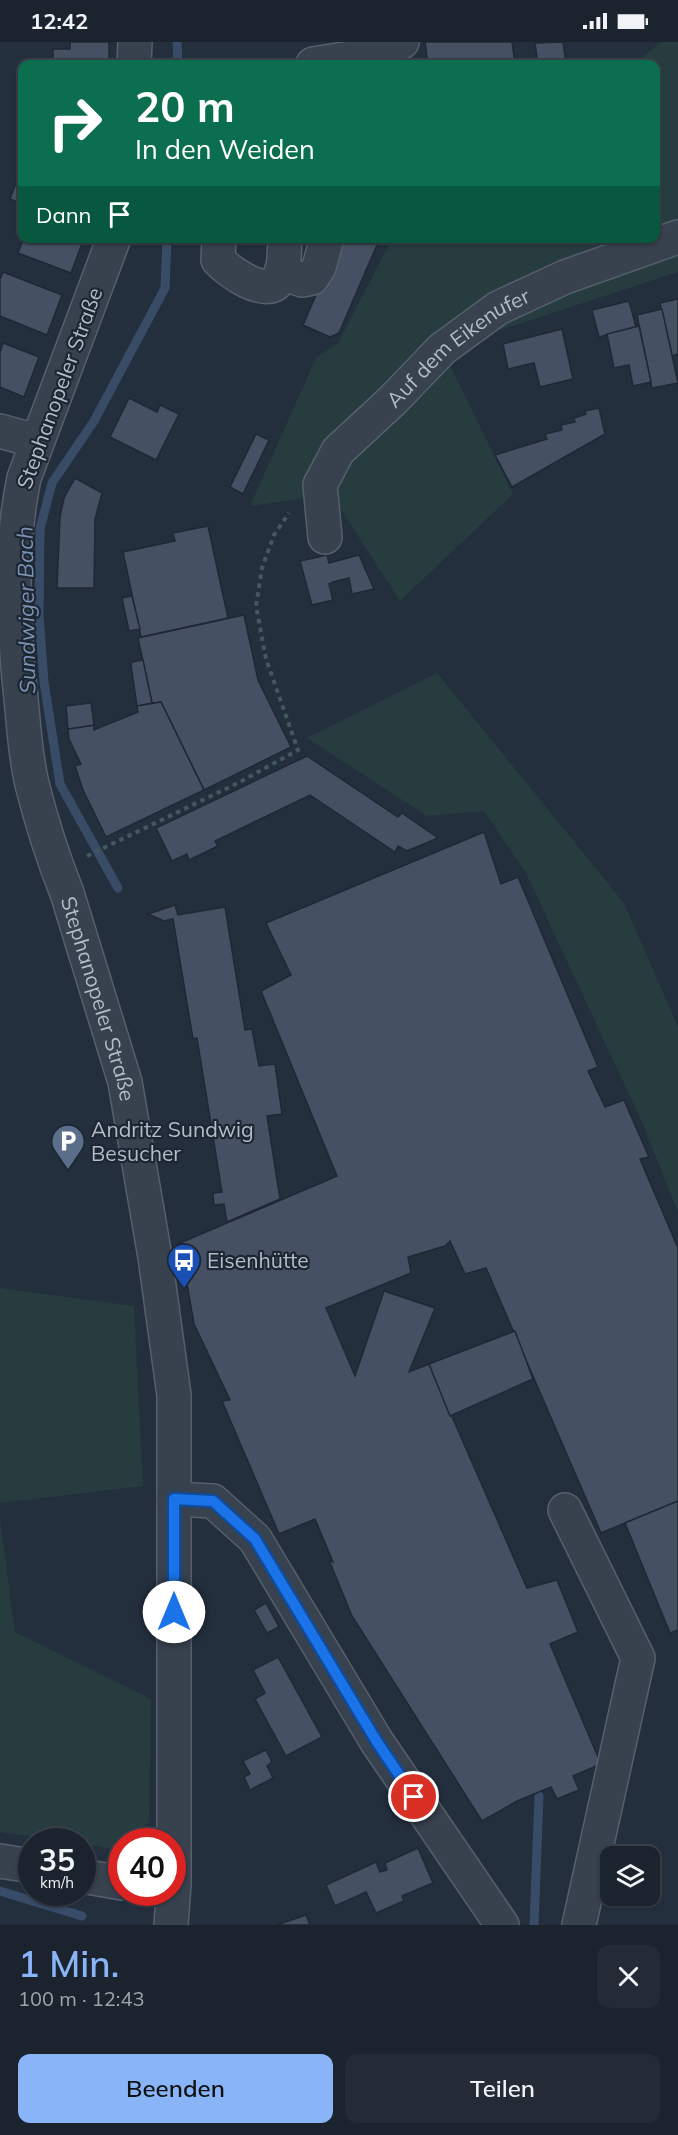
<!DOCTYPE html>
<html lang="de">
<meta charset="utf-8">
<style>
:root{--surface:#1b232e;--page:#242b36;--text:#f1f3f6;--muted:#a0a4aa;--line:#39404a;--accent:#8ab4f8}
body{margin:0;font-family:Mulish,sans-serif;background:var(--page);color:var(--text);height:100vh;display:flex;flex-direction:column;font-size:22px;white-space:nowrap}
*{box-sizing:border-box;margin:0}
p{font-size:20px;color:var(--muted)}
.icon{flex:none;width:33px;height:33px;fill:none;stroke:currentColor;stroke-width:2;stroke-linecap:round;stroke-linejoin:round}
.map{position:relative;height:1883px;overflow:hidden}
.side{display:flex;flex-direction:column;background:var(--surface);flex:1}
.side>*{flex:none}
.banner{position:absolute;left:18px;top:18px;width:642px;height:183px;border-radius:12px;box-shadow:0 2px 4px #0004,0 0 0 2px var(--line);background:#0b6e4f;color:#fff;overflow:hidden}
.fabs{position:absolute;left:600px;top:1804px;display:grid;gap:12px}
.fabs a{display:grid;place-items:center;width:60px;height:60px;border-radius:12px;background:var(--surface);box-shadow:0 2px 4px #0004,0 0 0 2px var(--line);font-size:30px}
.speed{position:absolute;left:18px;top:1786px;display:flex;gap:12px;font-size:30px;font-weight:700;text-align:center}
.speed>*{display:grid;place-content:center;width:78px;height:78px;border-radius:50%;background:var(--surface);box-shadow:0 2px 4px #0004,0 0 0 2px var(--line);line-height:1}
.speed small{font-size:15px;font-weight:400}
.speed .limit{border:9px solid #d22;background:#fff;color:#111}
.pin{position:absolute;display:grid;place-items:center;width:51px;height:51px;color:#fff;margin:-26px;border:3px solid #fff;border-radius:50%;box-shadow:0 2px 6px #0007}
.me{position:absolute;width:66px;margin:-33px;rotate:0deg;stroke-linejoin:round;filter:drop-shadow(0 0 4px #0008)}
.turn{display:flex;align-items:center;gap:21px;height:126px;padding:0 18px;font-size:27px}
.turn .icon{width:78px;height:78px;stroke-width:2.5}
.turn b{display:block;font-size:42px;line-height:51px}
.then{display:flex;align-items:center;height:57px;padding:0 18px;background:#0003;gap:12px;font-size:22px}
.round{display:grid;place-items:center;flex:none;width:63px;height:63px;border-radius:12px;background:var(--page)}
.headline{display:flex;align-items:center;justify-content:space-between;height:102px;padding:0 18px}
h1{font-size:36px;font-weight:600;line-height:45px;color:var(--accent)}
.button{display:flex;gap:12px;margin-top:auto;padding:12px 18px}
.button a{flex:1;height:69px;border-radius:12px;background:var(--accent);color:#111;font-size:24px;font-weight:600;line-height:69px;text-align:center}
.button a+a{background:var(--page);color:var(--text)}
.status{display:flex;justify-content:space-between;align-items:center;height:42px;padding:0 30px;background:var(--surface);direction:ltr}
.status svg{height:16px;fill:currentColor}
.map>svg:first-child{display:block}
.green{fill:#263c3f}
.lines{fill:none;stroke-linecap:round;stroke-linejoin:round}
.stream{stroke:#394c67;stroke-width:9}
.building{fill:#455162;stroke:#1f2835;stroke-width:1.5}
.minor-casing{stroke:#565f6c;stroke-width:36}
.path{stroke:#44595c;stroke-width:4;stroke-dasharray:4.5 4.5;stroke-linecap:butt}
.minor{stroke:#38414e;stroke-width:33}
.route-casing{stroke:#114b97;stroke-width:15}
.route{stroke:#1a73e8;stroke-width:10}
.labels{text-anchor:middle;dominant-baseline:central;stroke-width:4.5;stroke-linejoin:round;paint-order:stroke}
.street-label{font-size:21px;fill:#b4bcc9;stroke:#1d2633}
.poi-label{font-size:21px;fill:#b4bcc9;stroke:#1d2633;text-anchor:start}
.water-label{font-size:22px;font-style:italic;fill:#7c92b1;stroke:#1d2633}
</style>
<div class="status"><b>12:42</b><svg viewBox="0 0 49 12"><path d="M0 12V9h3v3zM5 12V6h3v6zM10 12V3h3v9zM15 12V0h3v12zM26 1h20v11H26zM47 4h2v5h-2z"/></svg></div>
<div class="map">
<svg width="678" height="1883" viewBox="0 0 678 1883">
<rect width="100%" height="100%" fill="#242f3e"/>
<g class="green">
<polygon points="661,0 678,0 678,230 442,307 513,452 400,559 331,452 250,464 316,316 338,301 392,197 656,196 656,22 633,22"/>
<polygon points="437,631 624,861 678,985 678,1170 642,1080 526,831 484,769 427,774 307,696"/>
<polygon points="0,1246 134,1264 143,1444 0,1461"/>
<polygon points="0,1477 15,1590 151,1657 149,1780 127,1800 122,1800 121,1806 119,1808 83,1802 82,1800 69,1800 0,1790"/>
</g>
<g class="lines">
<g class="stream">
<polyline points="177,0 178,22"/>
<polyline points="118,846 60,742 44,640 39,573 40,487 52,441 94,379 165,246 167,196"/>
<polyline points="0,1849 82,1874"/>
<polyline points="534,1883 539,1754"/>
</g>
</g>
<g class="building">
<polygon points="70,0 109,0 109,22 53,22 53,7 70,7"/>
<polygon points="425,0 512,0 515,22 428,22"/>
<polygon points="563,0 566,22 538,22 535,1"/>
<polygon points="22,125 22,162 10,157"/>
<polygon points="24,196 84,196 71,231 18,211"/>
<polygon points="341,196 380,196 339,291 330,295 303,283"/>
<polygon points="3,230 62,253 47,293 0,274 0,237"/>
<polygon points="678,257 678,312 672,314 660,261"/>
<polygon points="629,259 636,285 599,295 592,268"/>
<polygon points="662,267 678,341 652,346 637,273"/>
<polygon points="639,284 651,340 633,344 629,323 614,326 607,292"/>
<polygon points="562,287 573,337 540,345 534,321 508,327 503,302"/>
<polygon points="3,301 39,315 24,355 0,345 0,310"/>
<polygon points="129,356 157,370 160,363 179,372 156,418 110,395"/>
<polygon points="599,366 605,392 512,445 495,413 547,397 545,392 562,388 561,383 575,380 574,376 586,372 585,369"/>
<polygon points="256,392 269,398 243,452 230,445"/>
<polygon points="75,436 102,451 95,477 94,546 57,546 60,475 64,456"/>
<polygon points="208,484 228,576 141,595 123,510 175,499 173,491"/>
<polygon points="327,513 329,521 359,513 374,547 352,552 349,536 333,540 329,542 333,558 312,563 300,519"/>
<polygon points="132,554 140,587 129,589 122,556"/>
<polygon points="244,573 258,638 291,705 204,748 161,660 152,661 138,596"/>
<polygon points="143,618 152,661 137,664 131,623 132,620"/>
<polygon points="161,660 204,748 106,795 83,748 75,724 81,722 69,697 68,687 94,683 94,688 138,670 137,664"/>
<polygon points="91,661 94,683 68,687 66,664"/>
<polygon points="307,714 398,775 402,771 438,796 407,809 398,804 395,810 310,753 215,799 218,804 189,818 187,812 172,819 156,786"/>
<polygon points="484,790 501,842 518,835 598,1025 588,1029 605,1065 624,1058 649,1115 640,1117 678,1206 678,1459 601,1491 486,1226 465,1232 450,1199 445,1204 408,1215 411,1231 326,1266 355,1334 384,1249 435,1266 409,1330 429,1322 527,1546 557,1538 578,1590 550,1602 601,1722 573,1734 579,1748 557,1757 551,1745 517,1759 482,1779 352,1574 329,1518 333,1520 315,1477 279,1492 222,1359 230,1358 194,1282 180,1201 337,1134 261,949 291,933 266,881"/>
<polygon points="175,863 178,873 225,865 245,988 252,987 259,1024 275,1022 282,1072 267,1074 280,1157 227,1180 224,1162 214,1163 213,1151 222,1150 197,996 193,997 173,877 164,879 148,872"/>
<polygon points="515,1289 533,1337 450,1374 429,1322"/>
<polygon points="678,1459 678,1588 670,1591 625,1481"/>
<polygon points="266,1561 279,1585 267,1591 254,1568"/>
<polygon points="278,1615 322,1695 286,1714 255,1657 265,1651 253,1628"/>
<polygon points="266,1708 272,1720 267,1724 273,1736 250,1748 244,1735 250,1732 243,1719"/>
<polygon points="418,1806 433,1841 402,1854 404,1859 376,1871 366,1850 335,1864 326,1843 376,1820 380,1830 387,1828 385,1821"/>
<polygon points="306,1873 310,1883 277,1883"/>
</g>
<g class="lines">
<defs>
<g id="minor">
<polyline points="134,22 135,0"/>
<polyline points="313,22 376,12 402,0"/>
<path id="s1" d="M114,196L24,436C10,504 13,568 19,637C23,670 24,709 32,742C41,778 53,816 67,851L125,1040L155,1215L174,1353V1842L171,1883"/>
<path d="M219,196L218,218C228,229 266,257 279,238C285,228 284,209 285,196"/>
<polyline points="281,230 302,238 312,236 319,225 327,196"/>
<polyline points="0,389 36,399"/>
<path id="s2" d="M325,495L320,443L338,409L393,358L442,307L498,266L565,235L678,195"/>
<polyline points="174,1457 213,1459 255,1497 377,1700 502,1883"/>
<polyline points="565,1468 638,1616 579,1883"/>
<polyline points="0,1819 32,1824"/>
<polyline points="82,1834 122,1841"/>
</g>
</defs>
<use href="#minor" class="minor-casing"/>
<polyline class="path" points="87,814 238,741 298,708 266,617 256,564 262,526 274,493 289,471"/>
<use href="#minor" class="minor"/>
</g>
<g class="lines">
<defs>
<polyline id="route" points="174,1570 174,1457 213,1459 255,1497 377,1700 414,1755"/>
</defs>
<use href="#route" class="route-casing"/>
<use href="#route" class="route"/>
</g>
<defs>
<symbol id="parking-pin" viewBox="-11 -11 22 30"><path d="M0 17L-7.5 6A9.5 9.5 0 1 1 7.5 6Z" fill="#5c6f8a" stroke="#1d2633"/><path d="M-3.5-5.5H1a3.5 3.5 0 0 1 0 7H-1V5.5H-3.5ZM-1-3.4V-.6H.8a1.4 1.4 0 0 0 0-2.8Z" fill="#fff"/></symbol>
<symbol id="bus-pin" viewBox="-11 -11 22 30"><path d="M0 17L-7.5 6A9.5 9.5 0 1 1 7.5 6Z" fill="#1a4fb4" stroke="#1d2633"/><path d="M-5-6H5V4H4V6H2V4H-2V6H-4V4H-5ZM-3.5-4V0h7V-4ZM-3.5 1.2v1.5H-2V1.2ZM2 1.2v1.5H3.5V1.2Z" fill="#fff"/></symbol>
</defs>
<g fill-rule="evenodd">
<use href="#parking-pin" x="49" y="1080" width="38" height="52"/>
<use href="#bus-pin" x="165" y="1199" width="38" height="52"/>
</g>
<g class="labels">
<g class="street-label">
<text stroke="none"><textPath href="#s2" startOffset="250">Auf dem Eikenufer</textPath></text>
<text transform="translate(59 346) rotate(-70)">Stephanopeler Straße</text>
<text stroke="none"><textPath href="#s1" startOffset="789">Stephanopeler Straße</textPath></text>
</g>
<g class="poi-label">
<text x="91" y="1087">Andritz Sundwig<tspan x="91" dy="24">Besucher</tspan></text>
<text x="207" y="1218">Eisenhütte</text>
</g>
<g class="water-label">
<text transform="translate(26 568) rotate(-91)">Sundwiger Bach</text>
</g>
</g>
</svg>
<div class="fabs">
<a><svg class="icon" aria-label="layers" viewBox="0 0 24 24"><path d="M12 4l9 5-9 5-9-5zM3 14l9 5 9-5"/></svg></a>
</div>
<div class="speed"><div>35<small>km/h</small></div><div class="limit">40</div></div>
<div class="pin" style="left:414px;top:1755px;background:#d93025"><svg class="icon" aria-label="arrive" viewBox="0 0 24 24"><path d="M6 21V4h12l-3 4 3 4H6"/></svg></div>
<svg class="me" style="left:174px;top:1570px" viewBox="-20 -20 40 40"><circle r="19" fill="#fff"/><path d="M0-13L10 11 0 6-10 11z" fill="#1a73e8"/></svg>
<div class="banner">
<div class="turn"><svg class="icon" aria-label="right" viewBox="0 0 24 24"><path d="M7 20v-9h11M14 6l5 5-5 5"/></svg><div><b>20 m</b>In den Weiden</div></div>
<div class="then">Dann<svg class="icon" aria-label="arrive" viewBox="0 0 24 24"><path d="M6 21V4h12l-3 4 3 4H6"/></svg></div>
</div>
</div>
<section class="side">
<div class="headline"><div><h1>1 Min.</h1><p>100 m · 12:43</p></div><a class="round"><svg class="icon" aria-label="close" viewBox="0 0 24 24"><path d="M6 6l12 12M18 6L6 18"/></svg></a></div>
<div class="button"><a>Beenden</a><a>Teilen</a></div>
</section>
